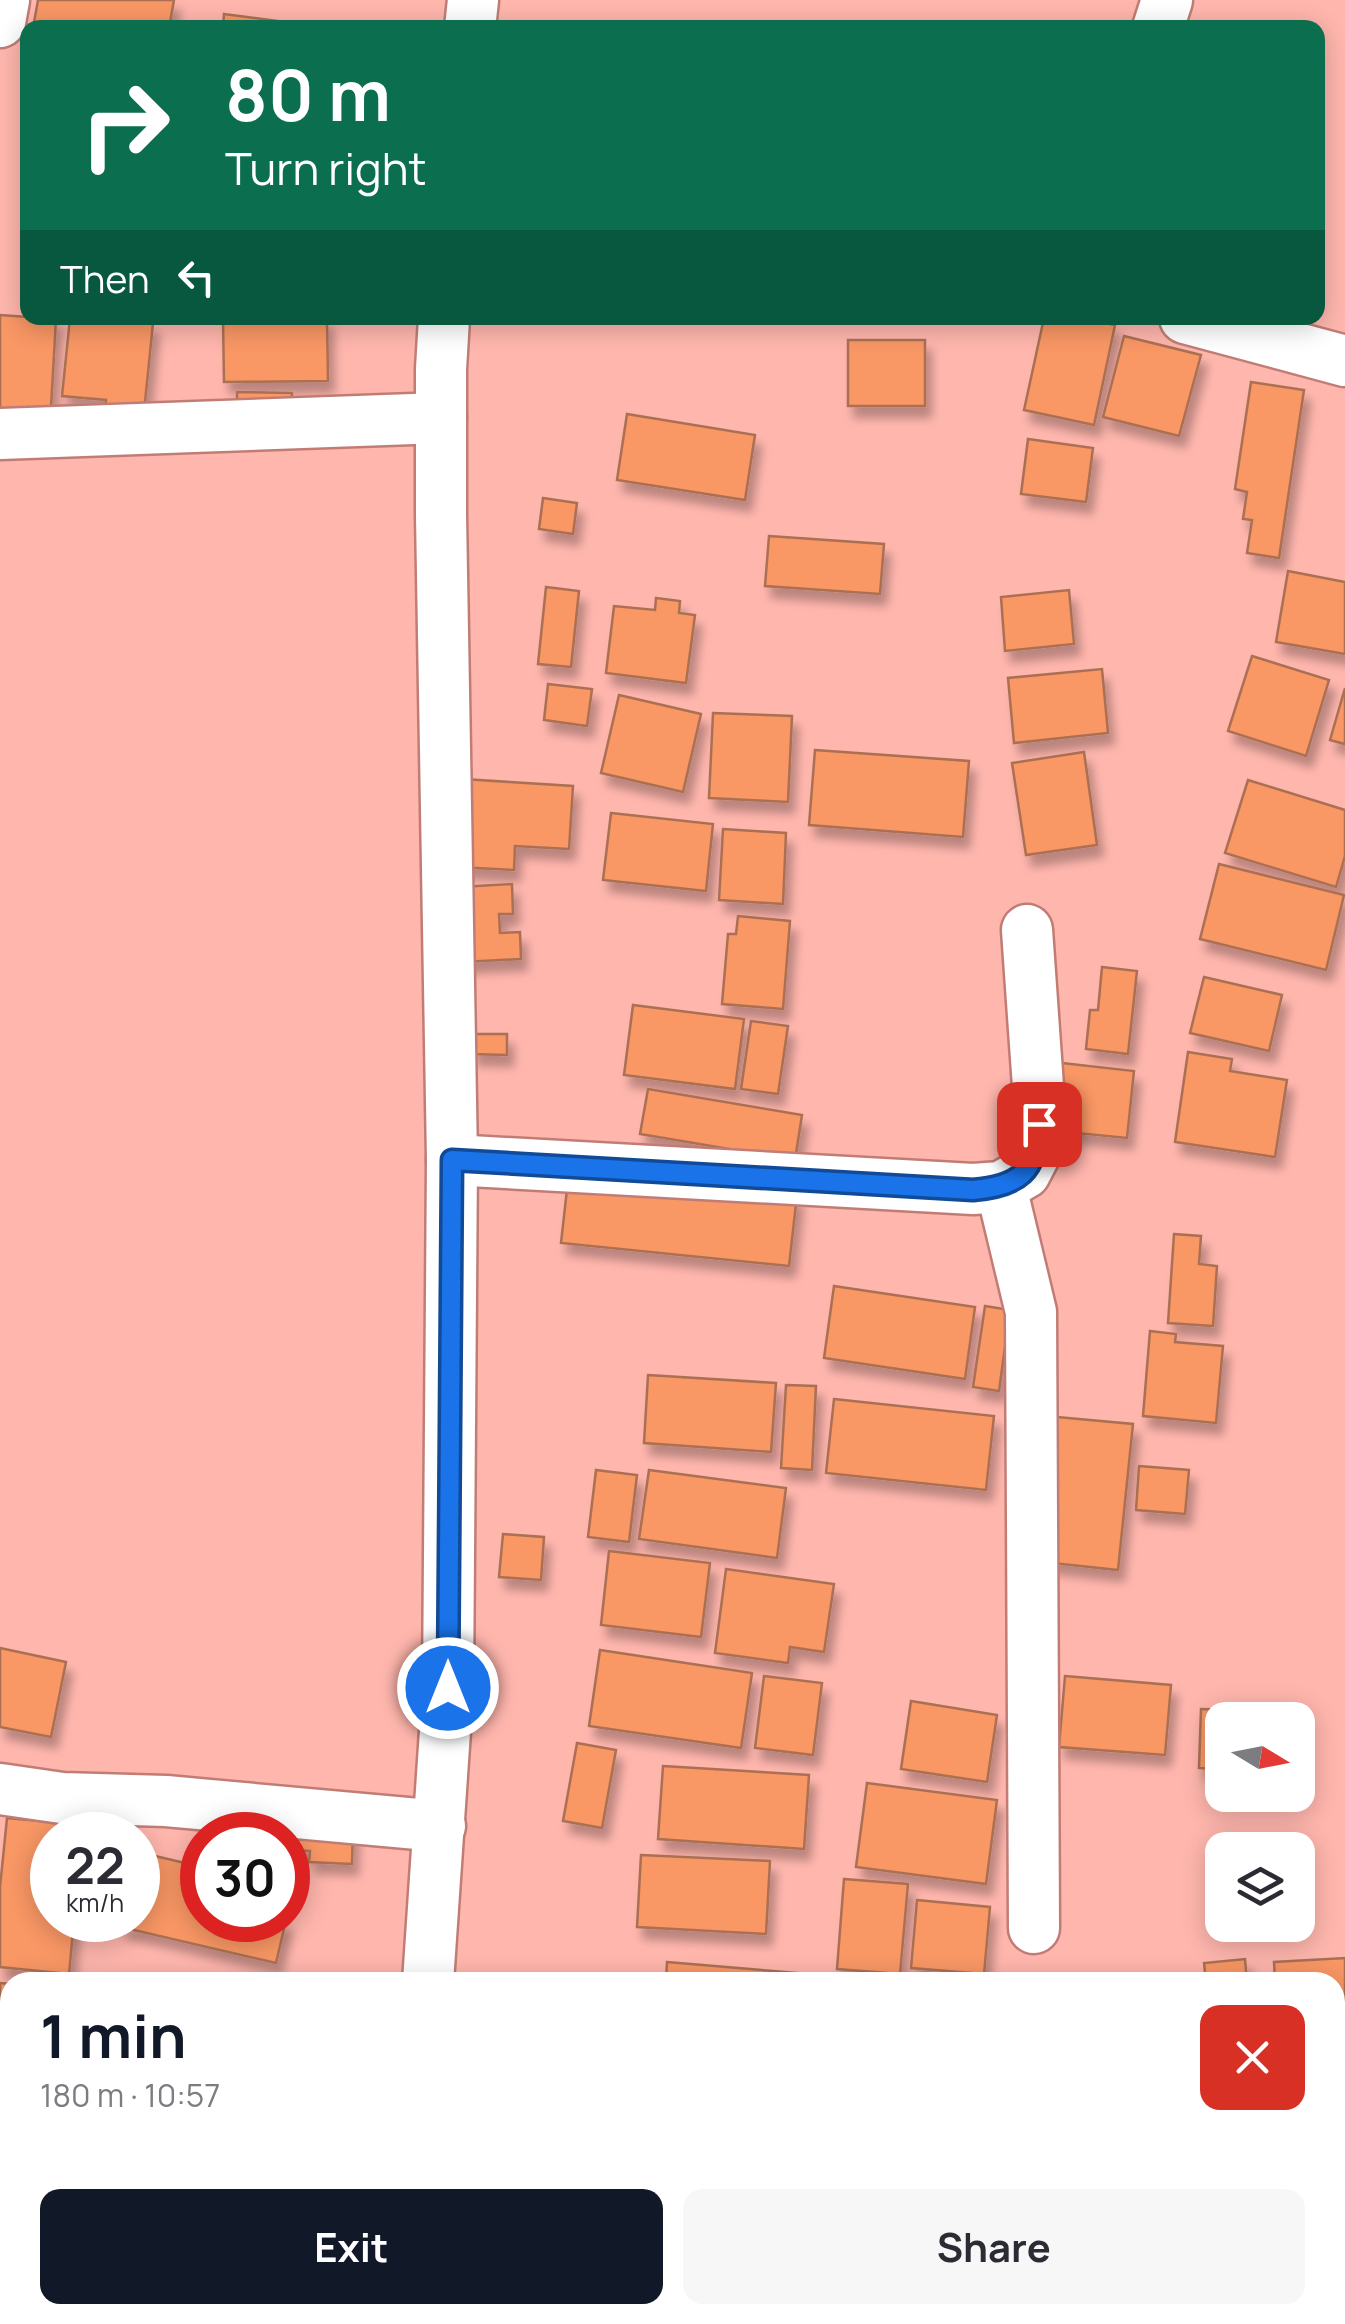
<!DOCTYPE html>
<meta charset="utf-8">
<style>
:root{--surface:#fff;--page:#f7f7f7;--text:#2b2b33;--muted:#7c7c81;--accent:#111827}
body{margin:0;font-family:Manrope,sans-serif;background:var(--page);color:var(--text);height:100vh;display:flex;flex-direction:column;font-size:38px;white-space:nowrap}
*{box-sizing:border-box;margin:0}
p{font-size:32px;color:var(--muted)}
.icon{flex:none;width:55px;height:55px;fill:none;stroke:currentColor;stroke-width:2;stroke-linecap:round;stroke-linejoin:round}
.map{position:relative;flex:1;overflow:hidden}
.sheet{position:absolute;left:0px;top:1972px;width:1345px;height:352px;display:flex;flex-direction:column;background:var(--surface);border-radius:30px 30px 0 0;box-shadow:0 5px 25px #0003}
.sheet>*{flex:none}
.guide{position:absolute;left:20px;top:20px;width:1305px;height:305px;border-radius:20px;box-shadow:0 5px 25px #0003;background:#0b6e4f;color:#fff;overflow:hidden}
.needle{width:65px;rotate:100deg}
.buttons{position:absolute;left:1205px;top:1702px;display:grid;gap:20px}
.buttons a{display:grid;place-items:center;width:110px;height:110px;border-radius:20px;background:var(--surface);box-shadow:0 5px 25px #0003;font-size:50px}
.speed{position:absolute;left:30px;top:1812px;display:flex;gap:20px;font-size:50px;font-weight:700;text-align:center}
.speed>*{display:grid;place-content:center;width:130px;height:130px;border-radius:50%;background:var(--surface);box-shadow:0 5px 25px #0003;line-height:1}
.speed small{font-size:25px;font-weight:400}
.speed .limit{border:15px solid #d22;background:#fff;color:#111}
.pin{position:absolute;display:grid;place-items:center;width:85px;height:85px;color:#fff;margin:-42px;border-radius:20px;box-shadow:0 5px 15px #0006}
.me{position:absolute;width:110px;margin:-55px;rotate:0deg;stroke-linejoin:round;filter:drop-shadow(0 0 8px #0008)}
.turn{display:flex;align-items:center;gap:35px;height:210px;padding:0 40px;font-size:45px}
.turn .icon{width:130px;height:130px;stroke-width:2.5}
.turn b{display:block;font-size:70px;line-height:85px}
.then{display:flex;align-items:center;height:95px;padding:0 40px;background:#0003;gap:20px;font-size:38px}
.round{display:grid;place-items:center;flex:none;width:105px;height:105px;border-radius:20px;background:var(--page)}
.headline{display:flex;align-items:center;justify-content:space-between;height:170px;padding:0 40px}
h1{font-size:60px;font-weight:700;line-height:75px;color:var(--accent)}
.cta{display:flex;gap:20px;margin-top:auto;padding:20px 40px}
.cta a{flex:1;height:115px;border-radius:20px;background:var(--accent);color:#fff;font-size:40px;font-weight:700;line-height:115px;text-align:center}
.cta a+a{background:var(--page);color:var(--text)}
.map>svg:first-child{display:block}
.building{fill:#f99765;stroke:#ab7053;stroke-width:2.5;filter:url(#shadow)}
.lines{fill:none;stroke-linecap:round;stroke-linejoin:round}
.street-casing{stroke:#c17d75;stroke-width:55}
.street{stroke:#fff;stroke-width:50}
.route-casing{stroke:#114b97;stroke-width:25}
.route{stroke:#1a73e8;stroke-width:18}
</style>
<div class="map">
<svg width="1345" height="2324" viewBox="0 0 1345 2324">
<defs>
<filter id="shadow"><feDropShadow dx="6" dy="11" stdDeviation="5" flood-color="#0004"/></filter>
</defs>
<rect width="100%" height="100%" fill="#ffb6ad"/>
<g class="building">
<polygon points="38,0 174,0 169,28 33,28"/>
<polygon points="224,14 331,28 223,28"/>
<polygon points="0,315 56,319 50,425 0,421"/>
<polygon points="70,318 103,318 153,323 143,422 104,418 106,400 62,396"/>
<polygon points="327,318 328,381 224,382 223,319"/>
<polygon points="1044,318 1078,318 1115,325 1094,425 1024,410"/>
<polygon points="1124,336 1201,355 1179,436 1103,417"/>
<rect x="848" y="340" width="77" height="66"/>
<polygon points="1251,382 1304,390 1279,558 1247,553 1252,520 1243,519 1247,492 1235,489"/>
<polygon points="237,392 292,393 292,419 237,419"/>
<polygon points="627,414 755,435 745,500 617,480"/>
<polygon points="1028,439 1093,448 1086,502 1021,494"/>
<polygon points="543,498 577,503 573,534 539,529"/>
<polygon points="769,536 884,544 880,594 765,586"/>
<polygon points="1288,571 1345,582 1345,654 1276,642"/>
<polygon points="546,587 579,591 571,667 538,664"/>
<polygon points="1069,590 1074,644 1005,651 1001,597"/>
<polygon points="656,598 680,601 679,613 695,615 686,683 606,673 614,606 655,610"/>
<polygon points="1252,656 1329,680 1306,756 1228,731"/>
<polygon points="1102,669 1108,733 1014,743 1008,678"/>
<polygon points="548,684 592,689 587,726 544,720"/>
<polygon points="1345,688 1345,744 1330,740"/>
<polygon points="619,695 701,714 683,792 601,773"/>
<polygon points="713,713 792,716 788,802 709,798"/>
<polygon points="815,750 969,761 963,837 809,825"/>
<polygon points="1084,752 1097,845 1026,855 1012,763"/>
<polygon points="463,779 573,786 569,849 515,846 514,870 457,867"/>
<polygon points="1248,780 1345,810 1345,856 1336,887 1225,853"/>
<polygon points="611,813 713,824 706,891 603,880"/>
<polygon points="723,829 786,833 783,904 719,900"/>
<polygon points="1219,864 1344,895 1326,970 1200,939"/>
<polygon points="512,884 513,914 499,914 500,933 520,932 521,959 462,962 458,887"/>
<polygon points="738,916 790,921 783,1009 722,1004 728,934 736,934"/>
<polygon points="1102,967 1137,971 1128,1054 1086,1049 1090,1010 1098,1010"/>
<polygon points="1204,977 1282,995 1269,1051 1190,1033"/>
<polygon points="633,1005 744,1019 735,1089 624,1075"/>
<polygon points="751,1021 788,1026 778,1094 741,1089"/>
<polygon points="472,1034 507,1034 507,1055 471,1054"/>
<polygon points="1188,1052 1232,1059 1230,1071 1287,1080 1275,1157 1175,1142"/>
<polygon points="1053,1062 1134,1071 1127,1138 1046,1130"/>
<polygon points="648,1089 802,1115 795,1160 640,1134"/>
<polygon points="569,1171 797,1195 789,1266 561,1243"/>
<polygon points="1174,1234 1201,1236 1199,1264 1217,1266 1213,1326 1168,1323"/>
<polygon points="834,1286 975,1307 965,1379 824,1358"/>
<polygon points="985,1306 1010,1310 999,1391 973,1387"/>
<polygon points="1150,1331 1176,1334 1175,1342 1223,1346 1216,1423 1143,1416"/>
<polygon points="648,1375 776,1383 771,1452 644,1443"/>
<polygon points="786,1385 816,1386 812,1470 781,1468"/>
<polygon points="834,1399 994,1416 986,1490 826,1473"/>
<polygon points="1057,1417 1133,1424 1118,1570 1043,1562"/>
<polygon points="1139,1466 1189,1470 1185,1514 1136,1510"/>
<polygon points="596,1470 637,1475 629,1542 588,1537"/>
<polygon points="649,1470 786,1488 777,1558 639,1539"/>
<polygon points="503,1534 544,1537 541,1580 499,1577"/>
<polygon points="609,1551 710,1563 701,1637 601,1625"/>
<polygon points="726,1569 834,1584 824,1652 790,1647 788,1663 715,1653"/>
<polygon points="0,1648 66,1662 51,1737 0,1727"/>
<polygon points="600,1650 752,1673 741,1748 589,1726"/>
<polygon points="764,1676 822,1683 813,1755 755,1748"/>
<polygon points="1065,1676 1171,1685 1165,1755 1059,1747"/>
<polygon points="911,1701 997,1715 987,1782 901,1769"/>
<polygon points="1201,1709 1235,1710 1235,1720 1222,1720 1222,1769 1199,1768"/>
<polygon points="577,1743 616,1750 602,1828 563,1821"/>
<polygon points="663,1766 809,1775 804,1849 658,1839"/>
<polygon points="867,1783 997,1800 986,1884 856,1867"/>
<polygon points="7,1818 82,1825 81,1835 52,1835 52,1920 74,1920 69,1974 0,1967 0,1887"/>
<polygon points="296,1822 353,1824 352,1864 309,1862 310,1851 294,1850"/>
<polygon points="138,1852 202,1867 202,1920 286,1920 276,1963 121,1927 122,1920 138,1920"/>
<polygon points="641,1855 770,1861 766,1934 637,1927"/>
<polygon points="844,1879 908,1884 900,1974 837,1969"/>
<polygon points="917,1900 990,1907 984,1974 911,1968"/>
<polygon points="1345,1958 1345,2023 1335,2024 1335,1982 1275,1982 1274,1962"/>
<polygon points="1245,1959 1247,1982 1206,1982 1204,1963"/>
<polygon points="667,1962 820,1975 820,1982 666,1982"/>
<polygon points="0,1983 10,1984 10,2038 0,2037"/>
<rect x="0" y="2125" width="10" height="44"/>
<polygon points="0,2179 10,2180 10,2249 0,2249"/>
<polygon points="1345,2242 1345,2282 1335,2261 1335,2247"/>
<polygon points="0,2289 8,2289 7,2324 0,2324"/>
<rect x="52" y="2315" width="60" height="9"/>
<polygon points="126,2315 195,2315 195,2324 125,2324"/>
<rect x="205" y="2315" width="89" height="9"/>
<polygon points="666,2315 701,2315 786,2324 665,2324"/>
</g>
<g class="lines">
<defs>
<g id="street">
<polyline points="0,22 4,0"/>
<polyline points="470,28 473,0"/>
<polyline points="1158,28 1167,0"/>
<polyline points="1185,318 1345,361"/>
<polyline points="0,434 441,418"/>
<polyline points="452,1160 973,1189 1001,1187 1025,1173 1038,1148 1039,1101 1027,930"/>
<polyline points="1001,1187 1031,1312 1034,1928"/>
<polyline points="0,1789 62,1798 166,1801 440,1826"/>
<polyline points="428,1982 448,1687 452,1160 441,515 441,369 444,318"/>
<polyline points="0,2078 10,2077"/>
<polyline points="410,2324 411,2315"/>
</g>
</defs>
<use href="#street" class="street-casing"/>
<use href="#street" class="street"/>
</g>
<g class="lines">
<defs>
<path id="route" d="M448,1688L452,1160L973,1190C1019,1186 1037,1172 1039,1124"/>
</defs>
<use href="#route" class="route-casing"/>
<use href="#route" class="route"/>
</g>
</svg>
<div class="buttons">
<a><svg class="needle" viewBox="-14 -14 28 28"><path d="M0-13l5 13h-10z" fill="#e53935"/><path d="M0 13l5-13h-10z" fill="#7c7c81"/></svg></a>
<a><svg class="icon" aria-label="layers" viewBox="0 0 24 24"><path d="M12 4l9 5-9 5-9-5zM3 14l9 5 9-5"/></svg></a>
</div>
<div class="speed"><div>22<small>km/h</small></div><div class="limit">30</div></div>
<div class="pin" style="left:1039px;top:1124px;background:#d93025"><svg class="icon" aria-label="arrive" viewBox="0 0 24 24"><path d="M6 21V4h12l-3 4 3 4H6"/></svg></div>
<svg class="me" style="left:448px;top:1688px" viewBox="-20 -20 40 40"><circle r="17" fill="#1a73e8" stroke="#fff" stroke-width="3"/><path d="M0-11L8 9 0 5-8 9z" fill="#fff"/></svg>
<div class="guide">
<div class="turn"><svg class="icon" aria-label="right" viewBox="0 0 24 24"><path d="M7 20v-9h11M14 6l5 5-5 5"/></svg><div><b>80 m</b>Turn right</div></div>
<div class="then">Then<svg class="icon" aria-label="left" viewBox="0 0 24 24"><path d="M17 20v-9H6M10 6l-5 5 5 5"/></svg></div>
</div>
<section class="sheet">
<div class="headline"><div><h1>1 min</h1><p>180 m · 10:57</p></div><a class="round" style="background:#d93025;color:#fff"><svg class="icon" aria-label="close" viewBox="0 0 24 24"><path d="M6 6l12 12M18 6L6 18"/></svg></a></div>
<div class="cta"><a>Exit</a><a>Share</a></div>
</section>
</div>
